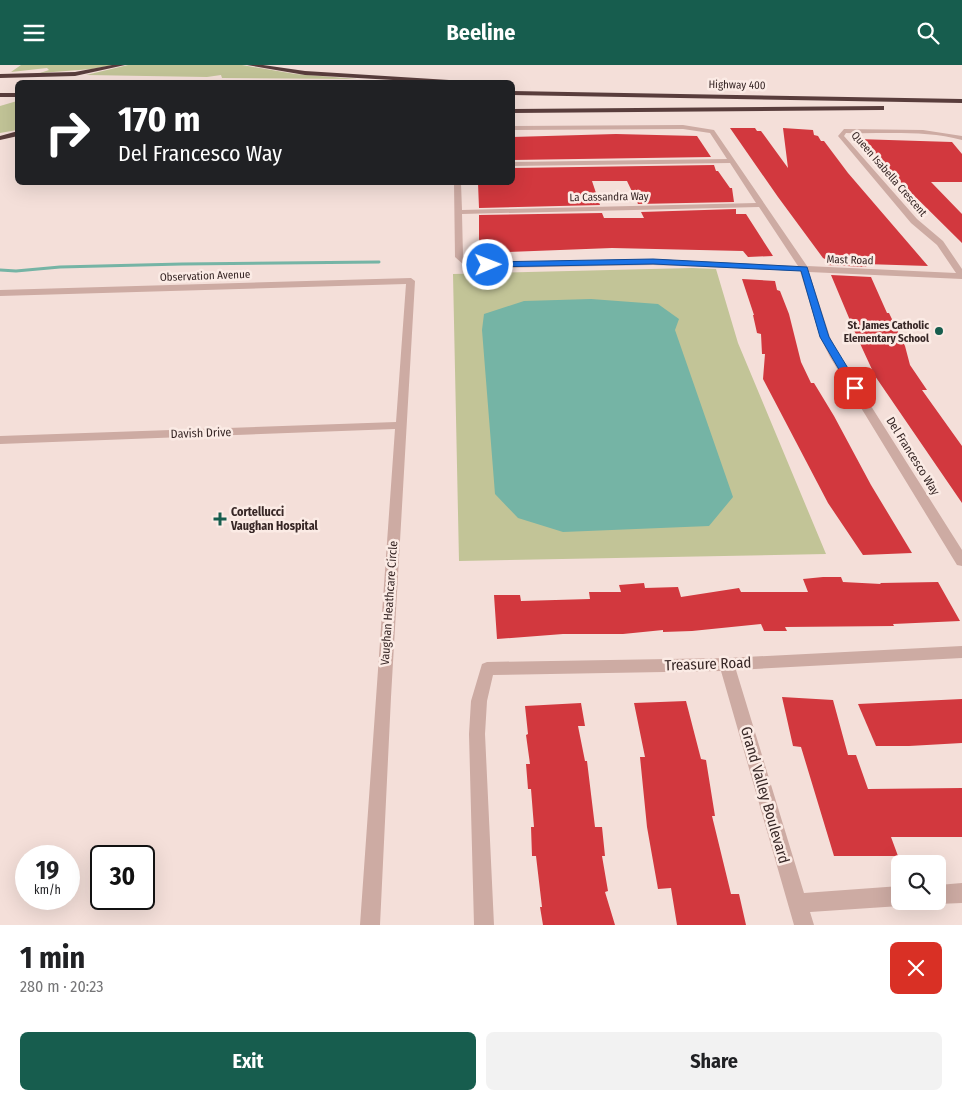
<!DOCTYPE html>
<meta charset="utf-8">
<style>
:root{--surface:#fff;--page:#f2f2f2;--text:#202124;--muted:#757577;--accent:#175d4e}
body{margin:0;font-family:"Fira Sans Condensed",sans-serif;background:var(--page);color:var(--text);height:100vh;display:flex;flex-direction:column;font-size:19px;white-space:nowrap}
*{box-sizing:border-box;margin:0}
p{font-size:16px;color:var(--muted)}
.icon{flex:none;width:28px;height:28px;fill:none;stroke:currentColor;stroke-width:2;stroke-linecap:round;stroke-linejoin:round}
.map{position:relative;height:860px;overflow:hidden}
.sheet{display:flex;flex-direction:column;background:var(--surface);flex:1}
.sheet>*{flex:none}
.hud{position:absolute;left:15px;top:15px;width:500px;height:105px;border-radius:8px;box-shadow:0 5px 20px #0002;background:#202124;color:#fff;overflow:hidden}
.buttons{position:absolute;left:891px;top:790px;display:grid;gap:10px}
.buttons a{display:grid;place-items:center;width:55px;height:55px;border-radius:8px;background:var(--surface);box-shadow:0 5px 20px #0002;font-size:25px}
.speed{position:absolute;left:15px;top:780px;display:flex;gap:10px;font-size:25px;font-weight:700;text-align:center}
.speed>*{display:grid;place-content:center;width:65px;height:65px;border-radius:50%;background:var(--surface);box-shadow:0 5px 20px #0002;line-height:1}
.speed small{font-size:12px;font-weight:400}
.speed .limit{border:2px solid #111;border-radius:8px;background:#fff;color:#111}
.pin{position:absolute;display:grid;place-items:center;width:42px;height:42px;color:#fff;margin:-21px;border-radius:10px;box-shadow:0 2px 8px #0006}
.me{position:absolute;width:55px;margin:-28px;rotate:89deg;stroke-linejoin:round;filter:drop-shadow(0 0 4px #0008)}
.turn{display:flex;align-items:center;gap:18px;height:105px;padding:0 20px;font-size:22px}
.turn .icon{width:65px;height:65px;stroke-width:2.5}
.turn b{display:block;font-size:35px;line-height:42px}
.round{display:grid;place-items:center;flex:none;width:52px;height:52px;border-radius:8px;background:var(--page)}
.headline{display:flex;align-items:center;justify-content:space-between;height:85px;padding:0 20px}
h1{font-size:30px;font-weight:700;line-height:38px}
.cta{display:flex;gap:10px;margin-top:auto;padding:10px 20px}
.cta a{flex:1;height:58px;border-radius:8px;background:var(--accent);color:#fff;font-size:20px;font-weight:700;line-height:58px;text-align:center}
.cta a+a{background:var(--page);color:var(--text)}
header{display:flex;justify-content:space-between;align-items:center;height:65px;padding:0 20px;background:var(--accent);color:#fff;font-size:22px;font-weight:700}
.map>svg:first-child{display:block}
.green{fill:#c2c497}
.water{fill:#75b4a5}
.lines{fill:none;stroke-linecap:round;stroke-linejoin:round}
.stream{stroke:#75b4a5;stroke-width:3}
.building{fill:#d2383e}
.minor{fill:#cdaba3;fill-rule:evenodd}
.motorway{fill:#593d3c;fill-rule:evenodd}
.route{fill:#1a73e8;stroke:#114b97}
.poi-dot{fill:#175d4e;stroke:#fbebe5;stroke-width:2}
.labels{text-anchor:middle;dominant-baseline:central;stroke-width:5;stroke-linejoin:round;paint-order:stroke}
.far-street-label{font-size:11px;fill:#372726;stroke:#fbebe5}
.far-poi-label{font-size:11px;font-weight:bold;fill:#372726;stroke:#fbebe5;text-anchor:end}
.street-label{font-size:12px;fill:#372726;stroke:#fbebe5}
.poi-label{font-size:12px;font-weight:bold;fill:#372726;stroke:#fbebe5;text-anchor:start}
.near-street-label{font-size:15px;fill:#372726;stroke:#fbebe5}
</style>
<header><svg class="icon" aria-label="menu" viewBox="0 0 24 24"><path d="M4 6h16M4 12h16M4 18h16"/></svg>Beeline<svg class="icon" aria-label="search" viewBox="0 0 24 24"><circle cx="10" cy="10" r="6"/><path d="M15 15l6 6"/></svg></header>
<div class="map">
<svg width="962" height="860" viewBox="0 0 962 860">
<rect width="100%" height="100%" fill="#f4dfd9"/>
<g class="green">
<polygon points="21,0 114,0 92,4 40,8 49,5 47,3 11,7"/>
<polygon points="128,0 242,0 295,9 358,14 222,13 221,10 207,12 86,10"/>
<polygon points="17,36 17,65 0,68 0,41"/>
<polygon points="692,203 716,204 738,278 826,489 459,496 453,209"/>
</g>
<polygon class="water" points="591,234 658,239 679,254 675,265 733,432 709,461 563,467 518,453 495,429 482,265 484,249 524,236"/>
<g class="lines">
<polyline class="stream" points="0,205 16,206 60,202 182,199 379,197"/>
</g>
<g class="building">
<polygon points="730,63 755,63 757,66 761,66 788,103 783,63 813,65 814,70 818,71 821,76 824,76 848,108 928,201 865,199 867,202 827,200 825,194 823,193 778,132"/>
<polygon points="616,69 697,71 711,92 512,95 512,72"/>
<polygon points="857,74 952,77 962,89 962,117 931,117 962,149 962,178"/>
<polygon points="714,100 716,106 718,106 730,123 732,123 734,137 638,139 627,116 592,116 600,140 479,143 478,118 512,118 512,103"/>
<polygon points="736,144 736,149 746,149 773,191 748,192 743,186 612,183 483,188 479,174 479,150 602,148 604,153 644,153 641,147"/>
<polygon points="831,210 871,212 887,248 889,248 905,281 910,300 927,325 922,325 962,381 962,438 875,311 857,272"/>
<polygon points="742,214 775,216 777,225 780,226 789,249 801,297 811,318 814,318 834,351 871,420 912,488 863,490 828,438 763,314 765,289 762,289 761,269 757,268 753,250 754,250"/>
<polygon points="823,512 841,512 843,517 881,519 880,518 938,517 960,556 893,559 894,561 785,562 787,566 764,566 761,559 692,566 663,567 663,565 623,569 563,569 497,574 494,530 520,530 521,536 590,534 589,527 621,527 619,520 644,518 645,523 678,522 681,532 739,523 741,527 808,527 803,514"/>
<polygon points="782,632 833,635 848,690 856,690 868,724 962,723 962,772 891,772 898,791 834,791 801,682 793,681"/>
<polygon points="962,634 962,678 909,681 876,681 858,639"/>
<polygon points="686,636 701,694 706,695 715,751 712,751 731,829 739,829 746,860 677,860 671,823 658,824 647,762 640,692 645,692 634,638"/>
<polygon points="581,638 585,661 578,661 585,696 587,696 595,762 602,762 605,791 602,791 608,826 605,827 615,860 543,860 540,842 542,842 536,791 532,791 531,762 534,762 531,724 528,724 526,699 530,699 526,670 528,669 525,641"/>
</g>
<g class="lines">
<g class="minor">
<path d="M683,60L714,65L807,201L956,208L937,180L911,158L838,71L844,64L923,65L962,71V75C925,65 885,69 846,68L844,71L917,154L943,176L962,204V214L809,207L830,272L840,292L962,485V501L957,500L830,292L820,272L800,206L653,200L488,203L464,200L455,192L454,118H461L462,145L756,138L730,98L512,101V97L727,94L710,68L683,64L512,65V61ZM759,142L798,201L653,194L488,197L469,196L463,191L462,149Z"/>
<polygon points="411,213 415,216 391,632 380,860 360,860 395,364 0,379 0,371 396,357 406,219 0,231 0,225"/>
<polygon points="962,581 962,593 736,605 804,828 900,821 900,836 907,836 900,841 810,847 814,860 794,860 721,606 493,610 487,636 485,669 494,860 474,860 469,669 471,636 482,599 487,597 727,593"/>
<polygon points="962,818 962,838 938,839 932,836 938,836 938,820"/>
</g>
<g class="motorway">
<polygon points="112,0 125,0 75,11 0,13 0,9 75,7"/>
<polygon points="247,0 263,0 305,6 497,18 446,18 305,10"/>
<polygon points="512,26 962,34 962,38 512,30"/>
<rect x="0" y="28" width="18" height="4"/>
<polygon points="884,41 884,45 881,45 512,48 512,44"/>
<polygon points="18,66 18,71 0,75 0,71"/>
</g>
</g>
<polygon class="route" points="653,194 807,202 829,272 860,323 858,325 851,325 820,272 801,206 653,199 488,202 484,200 488,197"/>
<g class="poi-dot">
<circle cx="939" cy="266" r="5"/>
<path d="M217.5 446.5h5v5h5v5h-5v5h-5v-5h-5v-5h5z"/>
</g>
<g class="labels">
<g class="far-street-label">
<text transform="translate(737 20) rotate(1)">Highway 400</text>
<text transform="translate(889 109) rotate(49)">Queen Isabella Crescent</text>
<text transform="translate(609 132) rotate(-1)">La Cassandra Way</text>
<text transform="translate(850 195) rotate(2)">Mast Road</text>
<text transform="translate(205 211) rotate(-2)">Observation Avenue</text>
</g>
<g class="far-poi-label">
<text x="929" y="260">St. James Catholic<tspan x="929" dy="13">Elementary School</tspan></text>
</g>
<g class="street-label">
<text transform="translate(201 368) rotate(-2)">Davish Drive</text>
<text transform="translate(913 391) rotate(58)">Del Francesco Way</text>
<text transform="translate(389 538) rotate(-86)">Vaughan Heathcare Circle</text>
</g>
<g class="poi-label">
<text x="231" y="447">Cortellucci<tspan x="231" dy="14">Vaughan Hospital</tspan></text>
</g>
<g class="near-street-label">
<text transform="translate(708 599) rotate(-2)">Treasure Road</text>
<text transform="translate(765 730) rotate(74)">Grand Valley Boulevard</text>
</g>
</g>
</svg>
<div class="buttons">
<a><svg class="icon" aria-label="search" viewBox="0 0 24 24"><circle cx="10" cy="10" r="6"/><path d="M15 15l6 6"/></svg></a>
</div>
<div class="speed"><div>19<small>km/h</small></div><div class="limit">30</div></div>
<div class="pin" style="left:855px;top:323px;background:#d93025"><svg class="icon" aria-label="arrive" viewBox="0 0 24 24"><path d="M6 21V4h12l-3 4 3 4H6"/></svg></div>
<svg class="me" style="left:488px;top:200px" viewBox="-20 -20 40 40"><circle r="17" fill="#1a73e8" stroke="#fff" stroke-width="3"/><path d="M0-11L8 9 0 5-8 9z" fill="#fff"/></svg>
<div class="hud">
<div class="turn"><svg class="icon" aria-label="right" viewBox="0 0 24 24"><path d="M7 20v-9h11M14 6l5 5-5 5"/></svg><div><b>170 m</b>Del Francesco Way</div></div>
</div>
</div>
<section class="sheet">
<div class="headline"><div><h1>1 min</h1><p>280 m · 20:23</p></div><a class="round" style="background:#d93025;color:#fff"><svg class="icon" aria-label="close" viewBox="0 0 24 24"><path d="M6 6l12 12M18 6L6 18"/></svg></a></div>
<div class="cta"><a>Exit</a><a>Share</a></div>
</section>
